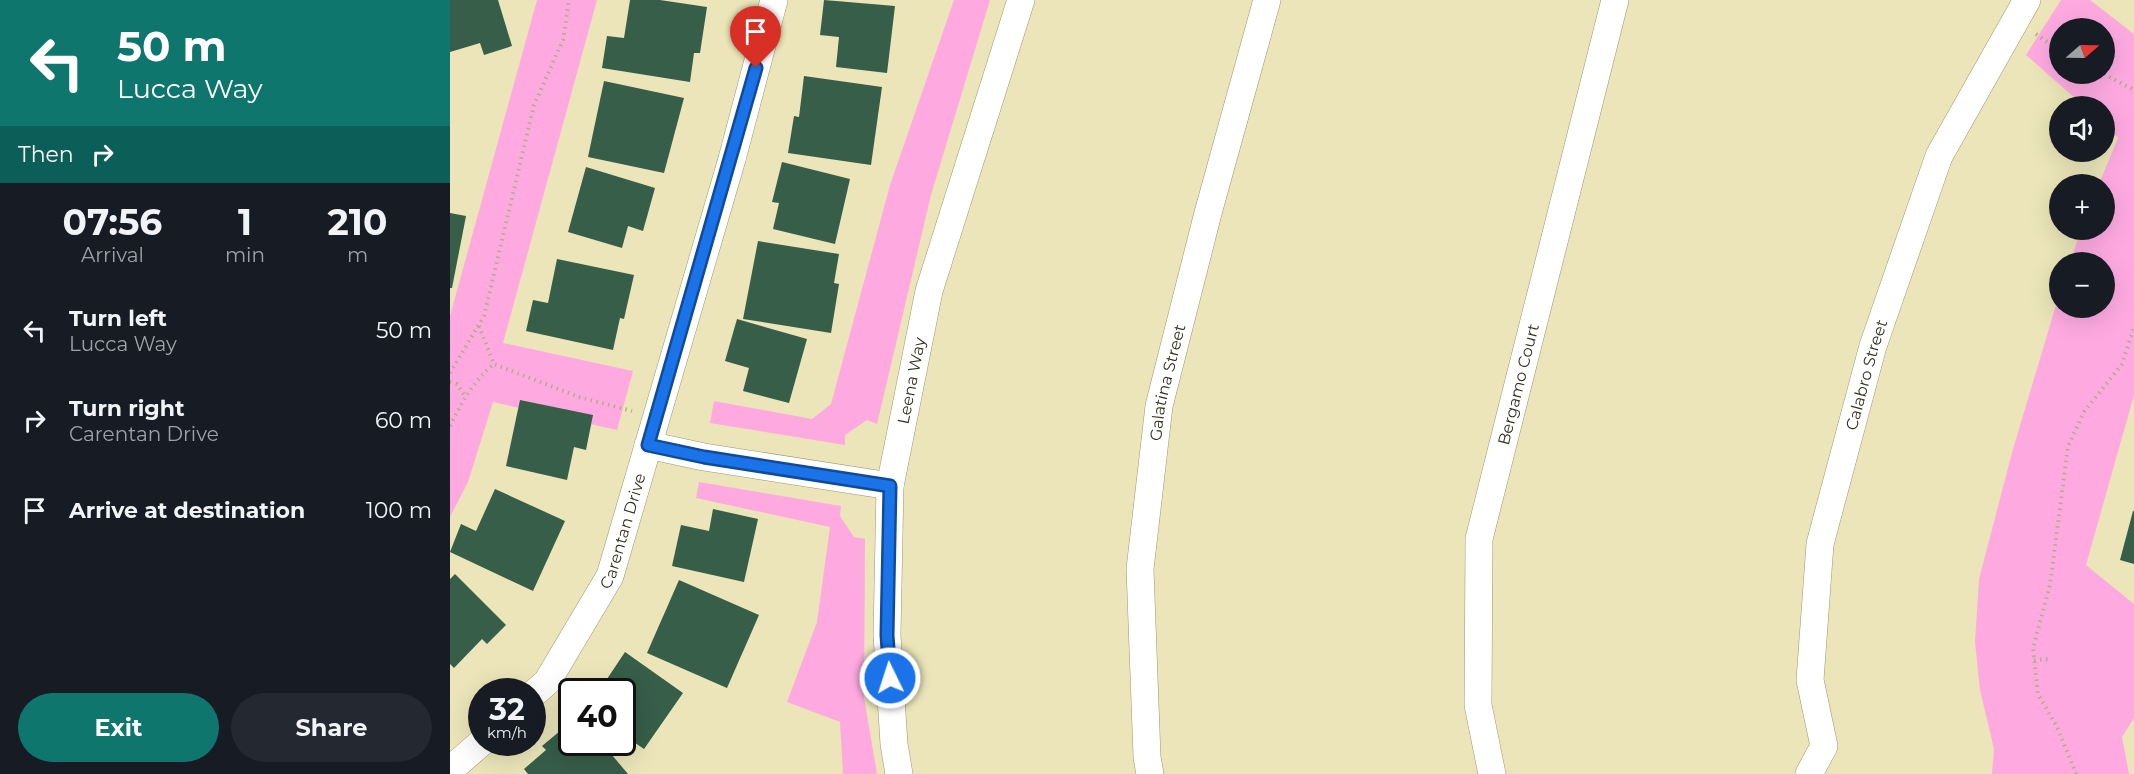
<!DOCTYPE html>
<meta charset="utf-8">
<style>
:root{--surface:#171b24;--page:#242831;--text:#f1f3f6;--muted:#9ea1a6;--accent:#0f766e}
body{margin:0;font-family:Montserrat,sans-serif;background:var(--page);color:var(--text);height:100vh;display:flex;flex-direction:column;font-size:22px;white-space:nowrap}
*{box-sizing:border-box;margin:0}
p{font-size:20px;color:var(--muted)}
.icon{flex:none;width:33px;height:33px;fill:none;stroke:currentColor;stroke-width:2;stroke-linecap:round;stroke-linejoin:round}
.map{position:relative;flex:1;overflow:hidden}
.side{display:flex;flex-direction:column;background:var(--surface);width:450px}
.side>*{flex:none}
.hud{background:#0f766e;color:#fff;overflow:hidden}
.needle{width:39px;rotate:70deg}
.buttons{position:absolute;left:1599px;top:18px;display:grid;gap:12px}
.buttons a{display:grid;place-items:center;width:66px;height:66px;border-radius:50%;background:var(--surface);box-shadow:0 6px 24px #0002;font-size:30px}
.speed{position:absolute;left:18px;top:678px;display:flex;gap:12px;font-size:30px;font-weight:700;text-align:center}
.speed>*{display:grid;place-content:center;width:78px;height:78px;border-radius:50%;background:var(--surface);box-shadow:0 6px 24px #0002;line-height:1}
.speed small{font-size:15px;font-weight:400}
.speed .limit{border:3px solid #111;border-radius:9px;background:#fff;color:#111}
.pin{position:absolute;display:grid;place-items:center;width:51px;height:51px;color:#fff;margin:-62px -26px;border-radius:50% 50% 50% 0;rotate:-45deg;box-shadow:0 0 6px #0007}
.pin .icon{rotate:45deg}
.me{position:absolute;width:66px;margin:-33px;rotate:356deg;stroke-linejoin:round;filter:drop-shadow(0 0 4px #0008)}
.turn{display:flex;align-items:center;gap:21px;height:126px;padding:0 18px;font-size:27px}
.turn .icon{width:78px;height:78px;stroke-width:2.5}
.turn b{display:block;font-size:42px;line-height:51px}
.then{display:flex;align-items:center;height:57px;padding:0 18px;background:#0003;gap:12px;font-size:22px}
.eta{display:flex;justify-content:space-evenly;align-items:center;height:102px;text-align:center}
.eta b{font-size:36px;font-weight:700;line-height:42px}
.cta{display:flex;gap:12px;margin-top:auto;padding:12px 18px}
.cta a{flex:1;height:69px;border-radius:36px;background:var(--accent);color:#fff;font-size:24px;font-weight:700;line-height:69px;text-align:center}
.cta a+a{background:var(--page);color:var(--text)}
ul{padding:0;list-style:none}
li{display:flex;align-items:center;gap:18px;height:90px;padding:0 18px}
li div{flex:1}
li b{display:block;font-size:22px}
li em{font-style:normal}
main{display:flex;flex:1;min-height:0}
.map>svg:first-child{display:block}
.green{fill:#feaae1;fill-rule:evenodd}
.building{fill:#365e49}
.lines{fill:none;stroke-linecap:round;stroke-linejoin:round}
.minor-casing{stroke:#9d976e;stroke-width:28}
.path{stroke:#b2ad8a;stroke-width:4;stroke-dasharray:1.5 4.5;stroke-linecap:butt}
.minor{stroke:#fff;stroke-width:27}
.route-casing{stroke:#114b97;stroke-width:15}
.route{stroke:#1a73e8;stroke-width:10}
.labels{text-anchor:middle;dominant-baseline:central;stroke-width:6;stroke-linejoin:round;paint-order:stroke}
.street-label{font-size:16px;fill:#333120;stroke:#fff}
</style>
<main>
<section class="side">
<div class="hud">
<div class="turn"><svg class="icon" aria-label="left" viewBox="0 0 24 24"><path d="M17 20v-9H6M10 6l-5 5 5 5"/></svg><div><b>50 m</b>Lucca Way</div></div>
<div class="then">Then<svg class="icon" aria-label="right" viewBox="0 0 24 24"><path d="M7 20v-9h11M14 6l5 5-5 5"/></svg></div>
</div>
<div class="eta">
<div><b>07:56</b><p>Arrival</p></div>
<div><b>1</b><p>min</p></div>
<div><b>210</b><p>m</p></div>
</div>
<ul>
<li><svg class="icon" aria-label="left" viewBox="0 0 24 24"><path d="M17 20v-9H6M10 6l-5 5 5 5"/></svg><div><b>Turn left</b><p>Lucca Way</p></div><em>50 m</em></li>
<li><svg class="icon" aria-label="right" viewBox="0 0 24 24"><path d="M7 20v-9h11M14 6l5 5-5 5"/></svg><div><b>Turn right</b><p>Carentan Drive</p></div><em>60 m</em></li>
<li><svg class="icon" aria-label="arrive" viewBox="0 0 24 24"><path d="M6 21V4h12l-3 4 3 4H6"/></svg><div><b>Arrive at destination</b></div><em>100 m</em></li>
</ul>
<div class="cta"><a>Exit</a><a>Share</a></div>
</section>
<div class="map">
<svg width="1684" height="774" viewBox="0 0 1684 774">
<rect width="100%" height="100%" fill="#ebe5b9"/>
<g class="green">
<polygon points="87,0 147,0 53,343 183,371 167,430 43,402 18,482 0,517 0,316"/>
<polygon points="504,0 540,0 481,195 427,424 417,420 395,435 395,445 260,423 264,401 362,419 381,404 440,185"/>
<path d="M1611,0H1640L1684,34V395L1636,565L1684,604V718L1672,737L1679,774H1542L1544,749L1530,690L1525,642L1529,579L1563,449L1609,295L1610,308H1654V262H1620L1631,230H1654V184H1649L1668,138L1655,125L1654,106H1634L1576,55ZM1610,28H1654V74H1610Z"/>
<polygon points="249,482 391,506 390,516 404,537 415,539 414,697 427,774 393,774 390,722 337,702 367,622 380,527 246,498"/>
</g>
<g class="building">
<polygon points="0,0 48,0 62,46 34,55 30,43 0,52"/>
<polygon points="180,0 210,0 257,7 250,53 244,53 240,82 152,68 157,36 174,38"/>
<polygon points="374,0 445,6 437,73 386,67 389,37 370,35"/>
<polygon points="354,76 432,87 421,165 338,153 344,116 349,117"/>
<polygon points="154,81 234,98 214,173 138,157"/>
<polygon points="332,162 400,179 385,244 323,229 329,203 322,202"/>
<polygon points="136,167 205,188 193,231 178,226 172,248 118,232"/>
<polygon points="0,213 16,216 2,288 0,288"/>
<polygon points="308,241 389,254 384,283 389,284 381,333 293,319"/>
<polygon points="107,259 184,275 174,319 170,318 163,350 76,331 83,300 98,303"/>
<polygon points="287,319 357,339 339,403 293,391 299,368 275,361"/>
<polygon points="70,400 143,415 136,450 124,447 117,480 56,466"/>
<polygon points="45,489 115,521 83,591 0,552 11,524 26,531"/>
<polygon points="263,509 308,519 294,582 222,566 231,525 259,531"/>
<polygon points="1683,511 1684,511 1684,564 1670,560"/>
<polygon points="5,574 56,625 37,644 32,639 4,668 0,664 0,579"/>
<polygon points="229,580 309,615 277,688 197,653"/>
<polygon points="175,652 233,693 194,749 172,734 172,692 159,692 164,683 157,679"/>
<polygon points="122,721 122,742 151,742 178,774 78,774 74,769 96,750 92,746"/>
</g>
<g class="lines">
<defs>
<g id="minor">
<polyline points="198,445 254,457 440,486"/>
<path id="s1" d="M82,695L97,682L160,576L282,159L324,0"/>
<polyline points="0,770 32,742"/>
<path id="s2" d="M449,774L444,744L437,635L440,486L479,291L571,0"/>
<path id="s3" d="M700,774L697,757L690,569L709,406L758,213L817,0"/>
<path id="s4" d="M1042,774L1028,705L1029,539L1165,0"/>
<path id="s5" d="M1359,774L1374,746L1360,680L1370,544L1423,346L1489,156L1577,0"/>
</g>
</defs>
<use href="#minor" class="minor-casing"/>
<g class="path">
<polyline points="1586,34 1610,51"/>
<polyline points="1654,74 1684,90"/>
<polyline points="29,326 44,364 129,397 182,411"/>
<polyline points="0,373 34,316 84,105 113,40 119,0"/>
<polyline points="0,382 7,384 15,396"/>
<path d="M0,426C12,402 23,381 44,364"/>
<polyline points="1584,660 1599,659"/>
<polyline points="1626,774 1607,727 1588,694 1583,648 1600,585 1618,446 1634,412 1672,364 1684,327"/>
</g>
<use href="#minor" class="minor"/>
</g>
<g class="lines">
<defs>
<polyline id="route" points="306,68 198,445 254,457 440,486 437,635 440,678"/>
</defs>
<use href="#route" class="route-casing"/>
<use href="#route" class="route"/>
</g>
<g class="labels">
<g class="street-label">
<text stroke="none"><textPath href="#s5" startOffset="411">Calabro Street</textPath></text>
<text stroke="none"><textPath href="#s2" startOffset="396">Leena Way</textPath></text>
<text stroke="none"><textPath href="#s3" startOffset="394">Galatina Street</textPath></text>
<text stroke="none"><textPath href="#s4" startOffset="396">Bergamo Court</textPath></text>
<text stroke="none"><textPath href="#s1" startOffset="190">Carentan Drive</textPath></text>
</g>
</g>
</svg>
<div class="buttons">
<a><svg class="needle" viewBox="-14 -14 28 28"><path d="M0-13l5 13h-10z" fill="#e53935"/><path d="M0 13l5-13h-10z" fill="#9ea1a6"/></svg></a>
<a><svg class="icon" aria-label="sound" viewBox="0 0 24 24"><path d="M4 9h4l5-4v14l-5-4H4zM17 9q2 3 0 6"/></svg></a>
<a>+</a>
<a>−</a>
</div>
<div class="speed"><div>32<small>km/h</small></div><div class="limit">40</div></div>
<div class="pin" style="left:306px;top:68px;background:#d93025"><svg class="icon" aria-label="arrive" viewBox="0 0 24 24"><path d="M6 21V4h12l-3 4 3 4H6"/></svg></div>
<svg class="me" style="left:440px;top:678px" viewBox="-20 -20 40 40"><circle r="17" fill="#1a73e8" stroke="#fff" stroke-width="3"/><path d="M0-11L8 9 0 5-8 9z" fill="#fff"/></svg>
</div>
</main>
